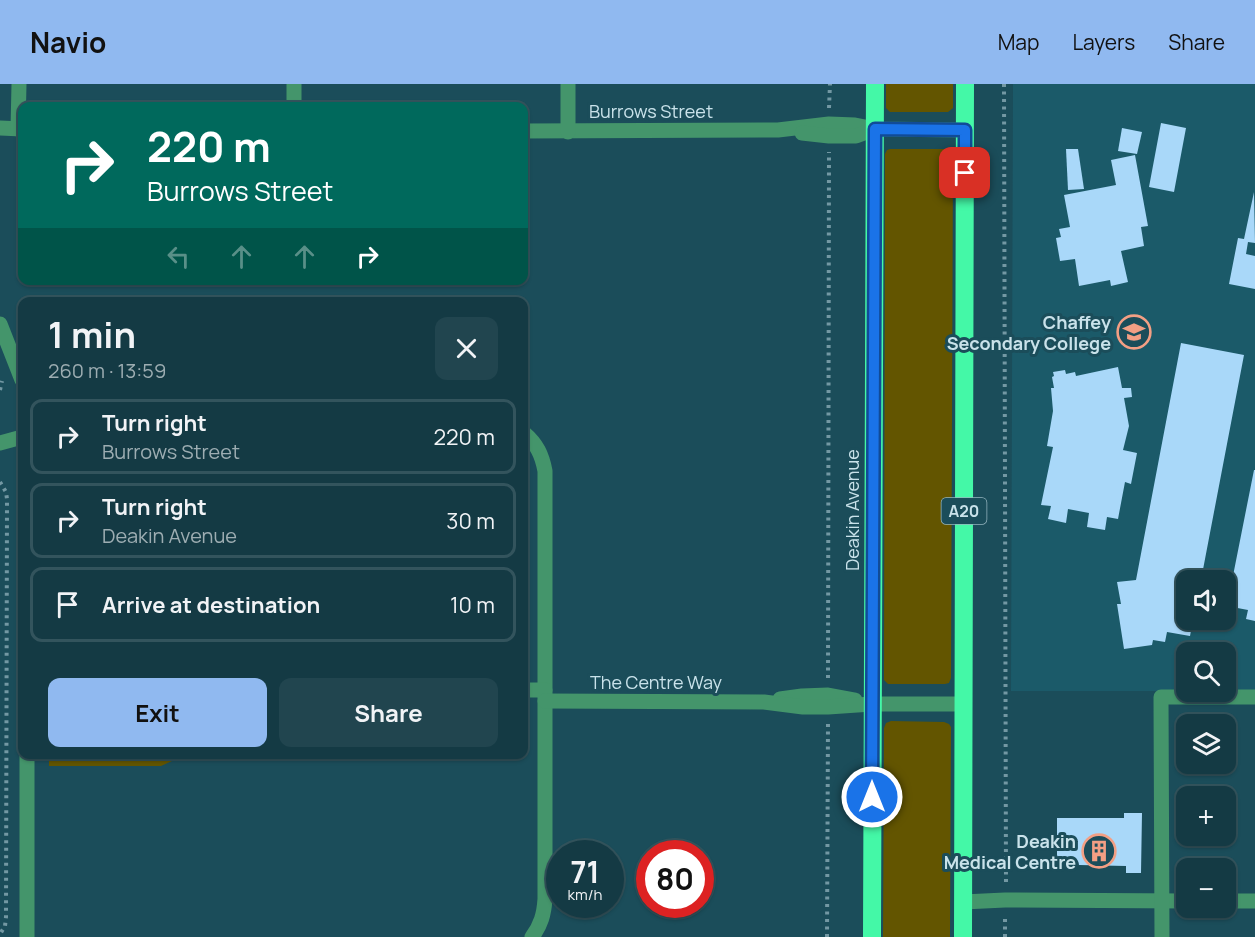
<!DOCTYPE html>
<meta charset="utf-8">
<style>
:root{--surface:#143a44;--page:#21454f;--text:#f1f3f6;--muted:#9dadb2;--line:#33545d;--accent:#90b9f0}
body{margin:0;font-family:Manrope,sans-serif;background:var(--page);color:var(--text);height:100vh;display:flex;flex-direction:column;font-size:22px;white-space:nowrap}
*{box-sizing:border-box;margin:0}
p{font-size:20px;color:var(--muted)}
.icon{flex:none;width:33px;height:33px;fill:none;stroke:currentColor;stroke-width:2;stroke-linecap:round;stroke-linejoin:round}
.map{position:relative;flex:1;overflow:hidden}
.sheet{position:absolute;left:18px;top:213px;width:510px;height:462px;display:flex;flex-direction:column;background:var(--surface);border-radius:12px;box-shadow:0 2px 4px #0004,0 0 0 2px var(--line)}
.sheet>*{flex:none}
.banner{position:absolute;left:18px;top:18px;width:510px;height:183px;border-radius:12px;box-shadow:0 2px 4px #0004,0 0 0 2px var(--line);background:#00695c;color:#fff;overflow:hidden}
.fabs{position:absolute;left:1176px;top:486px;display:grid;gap:12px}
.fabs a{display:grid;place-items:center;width:60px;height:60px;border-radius:12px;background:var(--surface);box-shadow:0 2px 4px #0004,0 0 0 2px var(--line);font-size:30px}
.speed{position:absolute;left:546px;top:756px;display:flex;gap:12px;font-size:30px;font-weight:700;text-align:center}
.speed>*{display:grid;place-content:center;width:78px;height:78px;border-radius:50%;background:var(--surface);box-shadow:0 2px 4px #0004,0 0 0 2px var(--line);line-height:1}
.speed small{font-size:15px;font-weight:400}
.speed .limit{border:9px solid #d22;background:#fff;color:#111}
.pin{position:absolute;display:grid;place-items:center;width:51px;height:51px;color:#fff;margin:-26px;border-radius:12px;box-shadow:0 3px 9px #0006}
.me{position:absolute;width:66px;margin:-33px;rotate:0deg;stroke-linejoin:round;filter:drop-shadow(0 0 4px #0008)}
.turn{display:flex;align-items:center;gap:21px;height:126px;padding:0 30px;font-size:27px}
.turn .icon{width:78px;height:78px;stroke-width:2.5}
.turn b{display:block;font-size:42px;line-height:51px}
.lanes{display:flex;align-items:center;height:57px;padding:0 30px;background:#0003;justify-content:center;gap:30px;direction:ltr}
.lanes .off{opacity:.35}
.round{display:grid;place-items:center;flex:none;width:63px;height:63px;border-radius:12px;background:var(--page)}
.overview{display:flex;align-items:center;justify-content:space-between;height:102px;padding:0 30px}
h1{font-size:36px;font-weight:700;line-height:45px}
.action{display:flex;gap:12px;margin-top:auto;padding:12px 30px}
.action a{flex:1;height:69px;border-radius:12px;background:var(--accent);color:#111;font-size:24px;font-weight:700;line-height:69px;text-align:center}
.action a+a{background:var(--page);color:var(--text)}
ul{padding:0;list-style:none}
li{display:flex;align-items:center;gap:18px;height:75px;margin:0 12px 9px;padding:0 18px;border:3px solid var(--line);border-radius:12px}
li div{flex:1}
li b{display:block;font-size:22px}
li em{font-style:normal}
header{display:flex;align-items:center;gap:36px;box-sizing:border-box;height:84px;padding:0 30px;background:var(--accent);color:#111}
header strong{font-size:28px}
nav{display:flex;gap:33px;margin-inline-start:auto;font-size:21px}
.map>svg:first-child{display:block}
.built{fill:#1b5a69;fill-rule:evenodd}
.green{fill:#635500}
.building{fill:#a9d8f9}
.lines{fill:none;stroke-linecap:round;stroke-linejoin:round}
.path{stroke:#7398a3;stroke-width:4;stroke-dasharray:3 4.5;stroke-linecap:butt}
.minor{stroke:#44956b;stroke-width:15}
.highway{stroke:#44f8a7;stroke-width:18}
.route-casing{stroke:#114b97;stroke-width:15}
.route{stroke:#1a73e8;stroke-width:10}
.labels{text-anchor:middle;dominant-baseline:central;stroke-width:6;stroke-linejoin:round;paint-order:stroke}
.shield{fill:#1b4d5a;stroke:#95b5bf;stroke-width:1.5}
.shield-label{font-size:16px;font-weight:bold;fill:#c9e2ea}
.street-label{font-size:18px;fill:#c9e2ea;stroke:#1b4d5a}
.poi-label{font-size:18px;font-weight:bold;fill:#c9e2ea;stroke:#1b4d5a;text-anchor:end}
</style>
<header>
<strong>Navio</strong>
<nav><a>Map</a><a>Layers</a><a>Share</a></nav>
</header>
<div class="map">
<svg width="1255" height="853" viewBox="0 0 1255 853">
<rect width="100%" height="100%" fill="#1b4d5a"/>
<path class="built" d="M1013,0H1255V608H1226V568H1186V607H1011ZM1186,496H1226V536H1186Z"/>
<g class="green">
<polygon points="886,0 953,0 953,24 948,28 890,28 886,24"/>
<polygon points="890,65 948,65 951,66 953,71 951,594 949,599 945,600 888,600 884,596 885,70 887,66"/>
<polygon points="891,637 944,638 949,640 951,643 950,853 883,853 884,644 886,639"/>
<polygon points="49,671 49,670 185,671 161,682 49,682"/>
</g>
<g class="building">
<polygon points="1161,39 1186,44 1174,108 1149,103"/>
<polygon points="1122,44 1142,48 1137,70 1118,67"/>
<polygon points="1066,65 1078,65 1084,105 1068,106"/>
<polygon points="1135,71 1148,142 1141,143 1144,162 1121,167 1128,198 1111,202 1110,196 1079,202 1075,175 1060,177 1056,154 1061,153 1059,145 1070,143 1064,111 1116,101 1111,76"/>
<polygon points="1254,108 1255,159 1248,158 1246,170 1255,172 1255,205 1229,200 1238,154 1244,155"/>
<polygon points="1181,259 1244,271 1201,496 1186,496 1186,536 1193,536 1190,552 1167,548 1165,558 1153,556 1152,561 1124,565 1117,520 1121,520 1117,498 1136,496"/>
<polygon points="1118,283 1122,304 1131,304 1132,313 1124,314 1129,342 1123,366 1137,369 1131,400 1125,398 1118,435 1107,433 1105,446 1087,443 1089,429 1068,425 1066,439 1048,435 1051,422 1041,421 1053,363 1047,362 1053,327 1051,304 1054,304 1052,293 1054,292 1053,288 1065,286 1066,290 1075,288 1076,292"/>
<polygon points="1254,386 1255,386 1255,537 1246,535 1248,526 1227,522"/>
<polygon points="1124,729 1142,729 1141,789 1126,789 1126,782 1079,781 1078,777 1057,778 1057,734 1124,734"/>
</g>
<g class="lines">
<g class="path">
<polyline points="1004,0 1006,801"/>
<polyline points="829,24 830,0"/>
<polyline points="0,306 2,297"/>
<polyline points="0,398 6,408 7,415 6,833 5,842 0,850"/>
<polyline points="828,594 829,68"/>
<polyline points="1195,832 1217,832"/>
<polyline points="827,853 828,638"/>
<polyline points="1005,853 1005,833"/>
</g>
<g class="minor">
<polyline points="294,0 294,22"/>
<polyline points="0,44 22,45"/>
<polyline points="18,45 19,0"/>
<polyline points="524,47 778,46 829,40 855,41 875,45 965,46"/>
<polyline points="568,48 568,0"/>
<polyline points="802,49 829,52 856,52 875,45"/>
<polyline points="0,240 22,296"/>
<path d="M524,349C537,360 542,371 545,387V815C544,830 541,841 532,853"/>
<polyline points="0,359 22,353"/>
<polyline points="524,606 545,606"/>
<polyline points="780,615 802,612 828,611 855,616"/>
<polyline points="545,617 764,618 803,623 828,623 872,620 963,620"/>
<polyline points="1226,817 1255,817"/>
<polyline points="963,818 1005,816 1186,817"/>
<polyline points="27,853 27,670"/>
<polyline points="1162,853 1161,613 1255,613"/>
</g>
<g class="highway">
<polyline points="872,853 875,0"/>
<polyline points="963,853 965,0"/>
</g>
</g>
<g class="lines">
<defs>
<polyline id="route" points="872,713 875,45 965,46 965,89"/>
</defs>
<use href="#route" class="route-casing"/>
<use href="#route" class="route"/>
</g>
<defs>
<symbol id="school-ring" viewBox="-11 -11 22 22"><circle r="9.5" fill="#1b4d5a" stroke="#f39f84" stroke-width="1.5"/><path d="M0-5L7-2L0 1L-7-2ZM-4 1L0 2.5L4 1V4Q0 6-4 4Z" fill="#f39f84"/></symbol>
<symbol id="building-ring" viewBox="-11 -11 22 22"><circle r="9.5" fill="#1b4d5a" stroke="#f39f84" stroke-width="1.5"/><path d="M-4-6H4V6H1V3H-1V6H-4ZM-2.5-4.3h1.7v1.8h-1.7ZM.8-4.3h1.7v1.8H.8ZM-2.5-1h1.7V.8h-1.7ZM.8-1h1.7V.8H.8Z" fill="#f39f84"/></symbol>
</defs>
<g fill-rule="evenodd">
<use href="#school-ring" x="1115" y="229" width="38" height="38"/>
<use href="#building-ring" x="1080" y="748" width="38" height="38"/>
</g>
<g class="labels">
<rect class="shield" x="941.5" y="414" width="45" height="26" rx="4.5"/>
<g class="shield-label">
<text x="964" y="427">A20</text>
</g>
<g class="street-label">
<text x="651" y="27">Burrows Street</text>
<text transform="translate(852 426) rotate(-90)">Deakin Avenue</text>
<text x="656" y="598">The Centre Way</text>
</g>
<g class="poi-label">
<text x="1111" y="238">Chaffey<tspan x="1111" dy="21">Secondary College</tspan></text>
<text x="1076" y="757">Deakin<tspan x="1076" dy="21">Medical Centre</tspan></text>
</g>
</g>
</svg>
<div class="fabs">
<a><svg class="icon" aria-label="sound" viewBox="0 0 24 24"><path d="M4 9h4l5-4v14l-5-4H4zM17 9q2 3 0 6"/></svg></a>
<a><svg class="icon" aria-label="search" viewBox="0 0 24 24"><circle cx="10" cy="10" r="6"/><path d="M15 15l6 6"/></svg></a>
<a><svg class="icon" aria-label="layers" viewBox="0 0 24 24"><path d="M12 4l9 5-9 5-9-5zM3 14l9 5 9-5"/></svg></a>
<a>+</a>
<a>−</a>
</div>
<div class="speed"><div>71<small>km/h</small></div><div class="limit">80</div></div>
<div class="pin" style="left:965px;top:89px;background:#d93025"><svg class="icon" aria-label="arrive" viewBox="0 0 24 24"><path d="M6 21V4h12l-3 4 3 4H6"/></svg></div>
<svg class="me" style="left:872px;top:713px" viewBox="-20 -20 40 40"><circle r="17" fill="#1a73e8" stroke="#fff" stroke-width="3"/><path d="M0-11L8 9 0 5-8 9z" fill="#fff"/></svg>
<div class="banner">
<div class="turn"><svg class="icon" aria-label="right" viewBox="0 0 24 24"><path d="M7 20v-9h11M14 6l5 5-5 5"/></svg><div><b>220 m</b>Burrows Street</div></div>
<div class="lanes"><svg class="icon off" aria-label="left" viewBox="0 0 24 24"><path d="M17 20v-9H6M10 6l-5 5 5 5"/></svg><svg class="icon off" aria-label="ahead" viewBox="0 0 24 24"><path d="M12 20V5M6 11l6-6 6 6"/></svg><svg class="icon off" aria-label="ahead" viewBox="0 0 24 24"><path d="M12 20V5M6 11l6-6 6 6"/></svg><svg class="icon" aria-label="right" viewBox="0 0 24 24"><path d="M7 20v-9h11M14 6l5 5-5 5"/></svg></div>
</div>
<section class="sheet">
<div class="overview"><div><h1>1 min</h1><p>260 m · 13:59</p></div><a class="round"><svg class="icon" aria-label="close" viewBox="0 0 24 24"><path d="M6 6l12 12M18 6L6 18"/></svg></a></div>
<ul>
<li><svg class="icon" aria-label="right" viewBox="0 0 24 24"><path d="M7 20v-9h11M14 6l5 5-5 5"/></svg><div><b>Turn right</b><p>Burrows Street</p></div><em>220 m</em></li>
<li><svg class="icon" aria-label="right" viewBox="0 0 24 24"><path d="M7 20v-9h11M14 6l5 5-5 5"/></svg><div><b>Turn right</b><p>Deakin Avenue</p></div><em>30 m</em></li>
<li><svg class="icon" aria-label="arrive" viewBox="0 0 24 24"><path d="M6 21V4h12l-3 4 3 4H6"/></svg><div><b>Arrive at destination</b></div><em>10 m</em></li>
</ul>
<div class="action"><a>Exit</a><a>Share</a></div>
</section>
</div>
